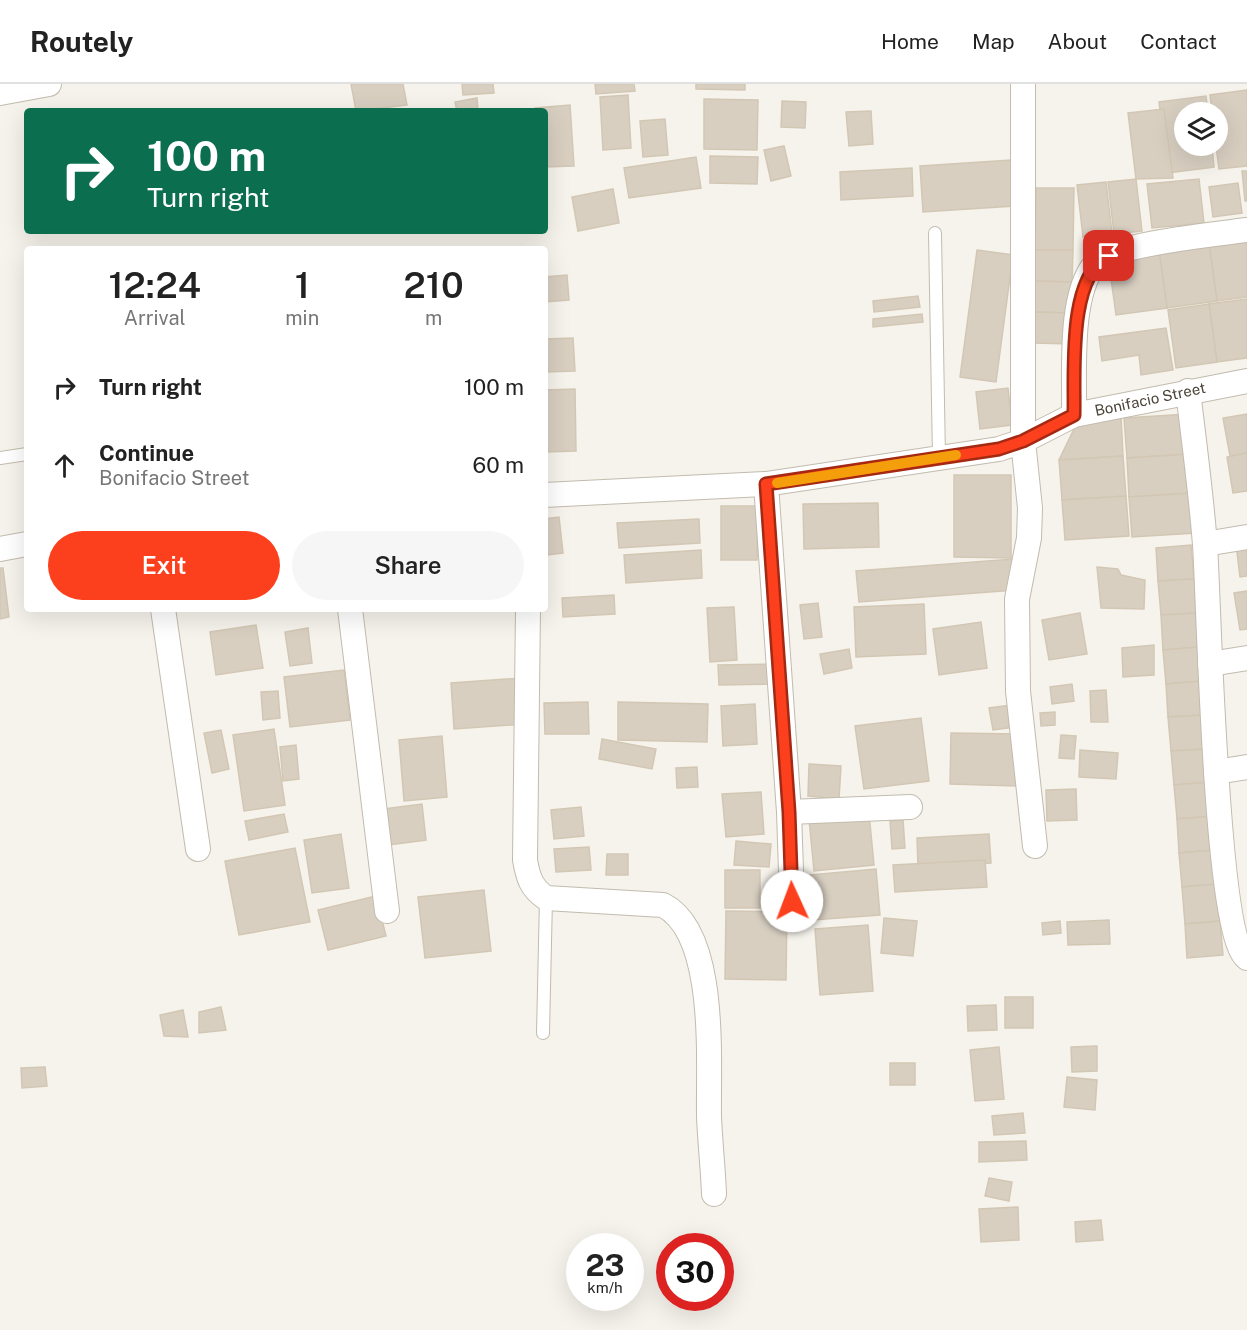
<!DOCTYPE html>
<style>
:root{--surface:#fff;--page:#f6f6f6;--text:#222;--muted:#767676;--line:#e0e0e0;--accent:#fc3f1d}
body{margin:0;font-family:"Public Sans",sans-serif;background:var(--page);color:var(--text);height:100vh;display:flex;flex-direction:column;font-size:22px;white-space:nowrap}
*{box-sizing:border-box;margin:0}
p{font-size:20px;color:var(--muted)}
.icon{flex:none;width:33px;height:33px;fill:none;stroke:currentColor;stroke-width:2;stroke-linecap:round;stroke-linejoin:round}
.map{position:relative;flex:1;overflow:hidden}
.side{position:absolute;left:24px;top:162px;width:524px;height:366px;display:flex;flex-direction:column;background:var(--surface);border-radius:6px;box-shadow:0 6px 24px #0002}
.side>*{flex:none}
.banner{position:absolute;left:24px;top:24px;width:524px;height:126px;border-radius:6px;box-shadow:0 6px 24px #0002;background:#0b6e4f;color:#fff;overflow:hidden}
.tools{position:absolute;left:1174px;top:18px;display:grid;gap:12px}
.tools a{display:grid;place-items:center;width:54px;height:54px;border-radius:50%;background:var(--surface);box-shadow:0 6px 24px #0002;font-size:30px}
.speed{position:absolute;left:566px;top:1149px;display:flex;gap:12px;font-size:30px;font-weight:700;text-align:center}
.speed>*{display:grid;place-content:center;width:78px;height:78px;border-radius:50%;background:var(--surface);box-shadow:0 6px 24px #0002;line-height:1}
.speed small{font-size:15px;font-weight:400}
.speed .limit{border:9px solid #d22;background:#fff;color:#111}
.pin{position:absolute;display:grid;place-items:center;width:51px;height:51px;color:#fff;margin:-26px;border-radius:12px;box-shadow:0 3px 9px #0006}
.me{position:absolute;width:66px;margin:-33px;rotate:358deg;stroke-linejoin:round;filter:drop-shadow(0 0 4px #0008)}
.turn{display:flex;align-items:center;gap:21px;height:126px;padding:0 24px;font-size:27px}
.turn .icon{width:78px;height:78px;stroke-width:2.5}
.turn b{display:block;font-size:42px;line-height:51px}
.eta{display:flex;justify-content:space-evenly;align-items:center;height:102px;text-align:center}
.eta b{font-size:36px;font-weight:600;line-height:42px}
.button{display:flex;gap:12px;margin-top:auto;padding:12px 24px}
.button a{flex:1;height:69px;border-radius:36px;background:var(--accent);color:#fff;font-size:24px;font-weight:600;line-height:69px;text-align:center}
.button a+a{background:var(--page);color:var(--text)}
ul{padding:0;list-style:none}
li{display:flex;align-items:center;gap:18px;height:78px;padding:0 24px}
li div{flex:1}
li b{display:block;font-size:22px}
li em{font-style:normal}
header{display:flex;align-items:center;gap:36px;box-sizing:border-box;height:84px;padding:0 30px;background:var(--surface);border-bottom:2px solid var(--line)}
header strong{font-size:28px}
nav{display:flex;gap:33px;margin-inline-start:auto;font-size:21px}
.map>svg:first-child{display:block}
.building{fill:#d8cfc1;stroke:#d3c7b4;stroke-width:1.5}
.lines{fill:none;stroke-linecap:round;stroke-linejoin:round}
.lane-casing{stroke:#c2bbae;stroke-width:14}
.street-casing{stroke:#c2bbae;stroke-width:26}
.lane{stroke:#fff;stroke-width:12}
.street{stroke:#fff;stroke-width:24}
.route-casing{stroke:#a42913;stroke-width:15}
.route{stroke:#fc3f1d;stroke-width:10}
.slow{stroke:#f59e0b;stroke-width:10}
.labels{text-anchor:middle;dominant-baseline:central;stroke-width:4.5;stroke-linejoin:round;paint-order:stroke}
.street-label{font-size:15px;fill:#4b4439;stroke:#fff}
</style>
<header>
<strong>Routely</strong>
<nav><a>Home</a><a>Map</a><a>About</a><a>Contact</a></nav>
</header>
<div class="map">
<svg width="1247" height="1246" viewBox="0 0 1247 1246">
<rect width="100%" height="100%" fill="#f6f3ec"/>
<g class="building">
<polygon points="351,0 403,0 407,21 356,27"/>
<polygon points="462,0 493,0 494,9 463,11"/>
<polygon points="595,0 634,0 635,7 596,10"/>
<polygon points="696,0 745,0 745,6 696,5"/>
<polygon points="1247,6 1247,82 1219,85 1216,62 1218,28 1212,28 1210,11"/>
<polygon points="628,11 631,64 603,66 600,13"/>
<polygon points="1206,12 1208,28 1185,28 1185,62 1212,62 1214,83 1168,89 1159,18"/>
<polygon points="477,14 478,27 457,27 455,18"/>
<polygon points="704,15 758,16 757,66 704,65"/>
<polygon points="782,17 806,18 805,44 781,43"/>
<polygon points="570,21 574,82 544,83 544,27 535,27 535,24"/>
<polygon points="1164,25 1173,94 1136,95 1128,29"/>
<polygon points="871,27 873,60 849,62 846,28"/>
<polygon points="665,35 668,71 643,73 640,37"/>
<polygon points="784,62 791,92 771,97 764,66"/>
<polygon points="710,72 758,73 757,100 710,99"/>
<polygon points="696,73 701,104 629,114 624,84"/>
<polygon points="1011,76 1015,122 923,128 920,82"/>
<polygon points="912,84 913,112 841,116 840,88"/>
<polygon points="1242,87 1247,87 1247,117 1245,117"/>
<polygon points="1136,95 1142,147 1114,150 1108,98"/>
<polygon points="1199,95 1204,139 1152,144 1147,100"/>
<polygon points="1106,98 1112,149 1083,153 1077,101"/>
<polygon points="1238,99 1242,129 1213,133 1209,103"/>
<polygon points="1036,104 1074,104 1073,166 1035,166"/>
<polygon points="613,105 619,139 578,147 572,113"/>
<polygon points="1247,154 1247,213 1217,217 1209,159"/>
<polygon points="1209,159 1217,217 1167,224 1159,166"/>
<polygon points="977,166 1013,171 996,298 960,293"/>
<polygon points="1035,166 1073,166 1072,198 1035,197"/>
<polygon points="1159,166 1167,224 1116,231 1108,173"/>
<polygon points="567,191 569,216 544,218 544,193"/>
<polygon points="1035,197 1072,198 1072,229 1034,228"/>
<polygon points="918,212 920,223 874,228 873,217"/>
<polygon points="1247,215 1247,274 1217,278 1209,220"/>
<polygon points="1209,220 1217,278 1176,284 1168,226"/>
<polygon points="1034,228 1072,229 1071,260 1034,259"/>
<polygon points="922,230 923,238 873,243 873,235"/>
<polygon points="1166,244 1173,286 1141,291 1139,271 1102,277 1099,253"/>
<polygon points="573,254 575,287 544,288 544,255"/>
<polygon points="1008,304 1012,341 980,345 976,308"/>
<polygon points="575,305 576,367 544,368 544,306"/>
<polygon points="1188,330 1190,370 1127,374 1124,334"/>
<polygon points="1247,330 1247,369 1230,372 1223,334"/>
<polygon points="1121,332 1123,372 1059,376 1075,343"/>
<polygon points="1247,369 1247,407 1233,409 1227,373"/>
<polygon points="1190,370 1193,409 1129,413 1127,374"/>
<polygon points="1123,372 1126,412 1062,416 1059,376"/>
<polygon points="954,391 1011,391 1011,474 954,473"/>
<polygon points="1193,409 1196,449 1132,453 1129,413"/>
<polygon points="1126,412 1129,452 1065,456 1062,416"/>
<polygon points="878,419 879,463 804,465 803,420"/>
<polygon points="721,422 758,422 757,476 721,476"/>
<polygon points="559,433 563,469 547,471 544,435"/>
<polygon points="699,435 700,459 619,464 617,439"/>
<polygon points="1247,458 1247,492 1240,493 1236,460"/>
<polygon points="1191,461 1194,495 1158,497 1156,464"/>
<polygon points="701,466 702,494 626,499 624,471"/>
<polygon points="1013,475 1015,506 859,518 856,487"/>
<polygon points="1097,483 1118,485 1121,491 1145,496 1144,525 1101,524"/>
<polygon points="0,484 3,484 9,533 0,535"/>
<polygon points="1194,495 1197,529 1161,531 1158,497"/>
<polygon points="1247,507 1247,545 1240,546 1234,509"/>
<polygon points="614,511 615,530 563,533 562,514"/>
<polygon points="818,519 822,553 804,555 800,521"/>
<polygon points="924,520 926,570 856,573 854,523"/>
<polygon points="734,523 737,576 710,578 707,524"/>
<polygon points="1080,529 1087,570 1049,576 1042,536"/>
<polygon points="1197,529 1199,563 1163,566 1161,531"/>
<polygon points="981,538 987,584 939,591 933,545"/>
<polygon points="256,541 263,584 216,591 210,548"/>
<polygon points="308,544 312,579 290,582 285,548"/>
<polygon points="1154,561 1154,591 1123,593 1122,564"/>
<polygon points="1199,563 1202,597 1166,600 1163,566"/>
<polygon points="849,565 852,584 824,590 820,570"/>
<polygon points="771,580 772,600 719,601 718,581"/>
<polygon points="344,586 350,636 290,643 284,593"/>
<polygon points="522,594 526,640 454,645 451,599"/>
<polygon points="1202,597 1204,631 1168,633 1166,600"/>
<polygon points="1072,600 1074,617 1052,620 1050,603"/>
<polygon points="1106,606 1108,638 1091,638 1090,607"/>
<polygon points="278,607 280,634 263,636 261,608"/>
<polygon points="588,618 589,650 545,650 544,619"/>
<polygon points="618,618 708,620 707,658 618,656"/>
<polygon points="755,620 757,660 723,662 721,622"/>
<polygon points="1011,621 1015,643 993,646 989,624"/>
<polygon points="1055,628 1055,641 1041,642 1040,629"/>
<polygon points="1204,631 1207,665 1171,667 1168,633"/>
<polygon points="921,634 929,697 864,705 855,642"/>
<polygon points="274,645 285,721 244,727 233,651"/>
<polygon points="221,646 229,685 212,689 204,649"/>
<polygon points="951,649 1020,650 1018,702 950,700"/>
<polygon points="1061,651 1076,652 1074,675 1059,674"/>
<polygon points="442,652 447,713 404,717 399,656"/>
<polygon points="602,655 656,665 652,685 599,675"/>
<polygon points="296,661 299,695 283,697 280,663"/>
<polygon points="1207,665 1210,698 1174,701 1171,667"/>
<polygon points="1080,666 1118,669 1116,695 1079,693"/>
<polygon points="809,680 841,682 839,715 808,712"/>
<polygon points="697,683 698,703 677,704 676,684"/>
<polygon points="1210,698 1212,732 1177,735 1174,701"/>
<polygon points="1076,705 1077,736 1047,737 1046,706"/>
<polygon points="761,708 764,750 726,753 722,710"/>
<polygon points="422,720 426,756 389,761 384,725"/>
<polygon points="581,723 584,752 554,755 551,726"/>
<polygon points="869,729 874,781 814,787 809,735"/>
<polygon points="284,730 288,748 249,756 245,737"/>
<polygon points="1212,732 1215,766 1179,769 1177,735"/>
<polygon points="903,736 905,764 892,765 890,737"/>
<polygon points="341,750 349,804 312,809 304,756"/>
<polygon points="989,750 991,779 918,782 917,754"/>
<polygon points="736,757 771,760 769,783 734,781"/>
<polygon points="589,763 591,786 556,788 554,765"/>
<polygon points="295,764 310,838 239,851 225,777"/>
<polygon points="1215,766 1218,800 1182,803 1179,769"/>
<polygon points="607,770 628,770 628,791 606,791"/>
<polygon points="985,776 987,803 895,808 893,781"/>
<polygon points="876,785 880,831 813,836 810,791"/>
<rect x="725" y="786" width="35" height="38"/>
<polygon points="1218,800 1220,837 1185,840 1182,803"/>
<polygon points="484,806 491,867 425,874 418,813"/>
<polygon points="376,812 386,852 328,866 318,826"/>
<polygon points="726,827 787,828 786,896 725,895"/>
<polygon points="884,834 917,837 913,872 881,869"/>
<polygon points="1109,836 1110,860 1068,861 1067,838"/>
<polygon points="1060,837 1061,849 1043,851 1042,839"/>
<polygon points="1220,837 1223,871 1187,874 1185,840"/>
<polygon points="868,841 873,907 820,911 815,845"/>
<rect x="1005" y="913" width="28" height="31"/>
<polygon points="996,921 997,946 968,947 967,922"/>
<polygon points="221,923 226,946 199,949 199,928"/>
<polygon points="183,926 188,953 164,952 160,931"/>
<polygon points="1097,962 1097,987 1072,988 1071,963"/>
<polygon points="999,963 1004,1015 975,1017 970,966"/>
<rect x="890" y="979" width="25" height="22"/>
<polygon points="45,983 47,1002 22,1004 21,984"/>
<polygon points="1067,993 1097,996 1095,1026 1064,1023"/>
<polygon points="1023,1029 1025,1049 994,1051 992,1032"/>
<polygon points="1026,1057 1027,1076 979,1078 979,1058"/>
<polygon points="989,1094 1012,1098 1009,1117 985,1112"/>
<polygon points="1018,1123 1019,1156 981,1158 979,1125"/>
<polygon points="1101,1136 1103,1156 1076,1158 1075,1138"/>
</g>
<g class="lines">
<defs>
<g id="lane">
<polyline points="935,149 939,374"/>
<polyline points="0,374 27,370"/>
<polyline points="543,949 546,814"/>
</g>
<g id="street">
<polyline points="1023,0 1023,357 1030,424 1029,454 1017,515 1018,607 1035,762"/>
<polyline points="0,9 49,0"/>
<path d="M1188,307C1194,358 1201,409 1205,461C1209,517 1215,852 1247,874"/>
<path d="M1074,331C1075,291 1068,210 1096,179C1113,160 1218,150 1247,146"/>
<polyline points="766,400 789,728 792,817"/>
<polyline points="544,411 766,400 999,365 1023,357 1074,331 1247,297"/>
<polyline points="1205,460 1247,453"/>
<polyline points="0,465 27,460"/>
<polyline points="163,525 198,765"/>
<polyline points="350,525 387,827"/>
<path d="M528,525L525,776C528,793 531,804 546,814L663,821C718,849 708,978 709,1032C710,1058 713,1084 714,1110"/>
<polyline points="1210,580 1247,574"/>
<polyline points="1216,688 1247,683"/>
<polyline points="789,728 910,723"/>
</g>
</defs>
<use href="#lane" class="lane-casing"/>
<use href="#street" class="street-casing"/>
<use href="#lane" class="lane"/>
<use href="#street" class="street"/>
</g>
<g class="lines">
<defs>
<path id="route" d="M792,817L789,728L766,400L999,365L1023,357L1074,331C1075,289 1067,192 1109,172"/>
</defs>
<use href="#route" class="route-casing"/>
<use href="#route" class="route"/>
<polyline class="slow" points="777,399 956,371"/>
</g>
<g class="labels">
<g class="street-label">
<text transform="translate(1150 315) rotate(-12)">Bonifacio Street</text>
</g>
</g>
</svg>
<div class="tools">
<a><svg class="icon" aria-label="layers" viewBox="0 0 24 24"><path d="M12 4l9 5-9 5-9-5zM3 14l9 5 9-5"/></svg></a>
</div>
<div class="speed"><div>23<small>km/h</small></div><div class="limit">30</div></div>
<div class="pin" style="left:1109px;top:172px;background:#d93025"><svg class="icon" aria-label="arrive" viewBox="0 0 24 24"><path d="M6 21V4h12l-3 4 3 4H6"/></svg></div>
<svg class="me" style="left:792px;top:817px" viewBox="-20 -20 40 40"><circle r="19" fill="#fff"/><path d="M0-13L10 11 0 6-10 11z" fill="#fc3f1d"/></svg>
<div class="banner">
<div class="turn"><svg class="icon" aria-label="right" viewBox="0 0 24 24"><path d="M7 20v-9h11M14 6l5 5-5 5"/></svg><div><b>100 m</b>Turn right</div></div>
</div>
<section class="side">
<div class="eta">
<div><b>12:24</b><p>Arrival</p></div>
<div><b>1</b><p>min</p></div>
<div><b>210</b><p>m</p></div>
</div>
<ul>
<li><svg class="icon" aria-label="right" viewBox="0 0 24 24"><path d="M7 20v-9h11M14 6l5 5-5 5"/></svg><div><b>Turn right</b></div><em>100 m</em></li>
<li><svg class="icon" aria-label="ahead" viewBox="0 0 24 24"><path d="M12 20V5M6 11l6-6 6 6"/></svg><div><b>Continue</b><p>Bonifacio Street</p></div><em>60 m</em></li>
</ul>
<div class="button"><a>Exit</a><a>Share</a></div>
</section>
</div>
